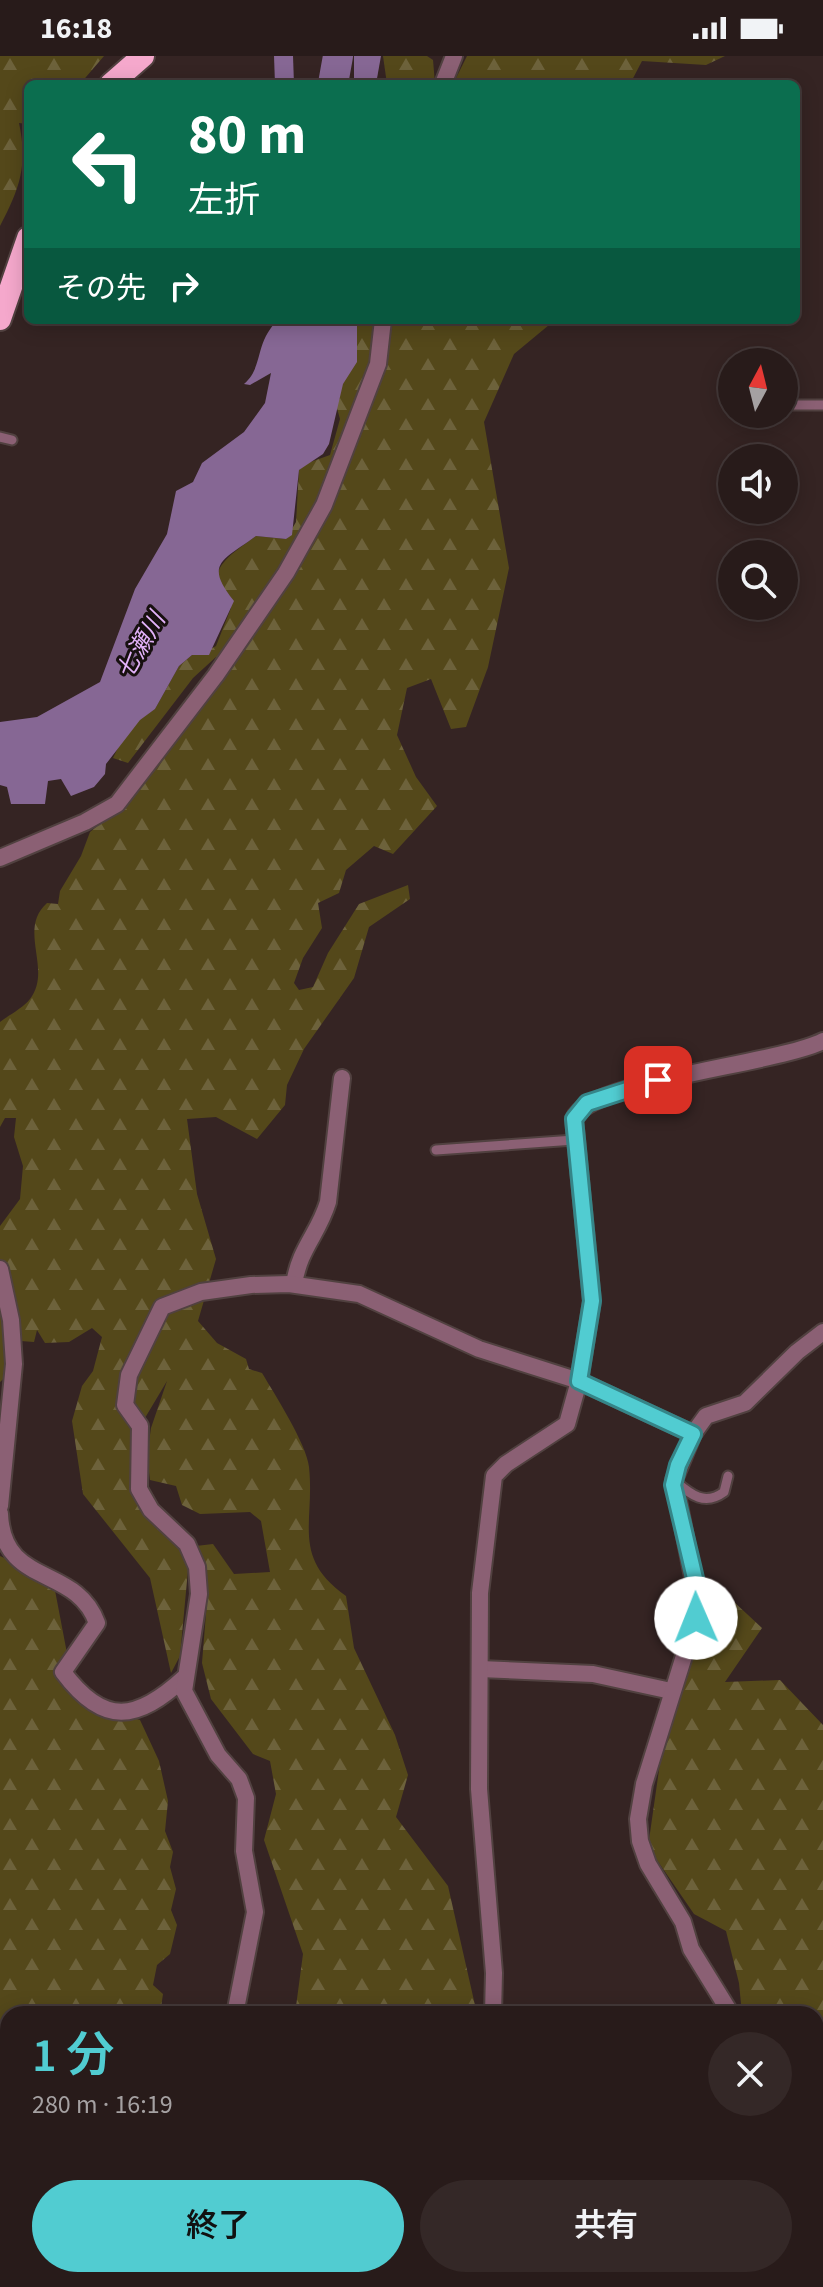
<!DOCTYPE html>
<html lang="ja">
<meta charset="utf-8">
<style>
:root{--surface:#281b1a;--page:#342827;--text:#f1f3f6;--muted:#a5a1a2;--line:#443939;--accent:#51ccd1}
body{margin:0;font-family:"Source Sans 3","Noto Sans JP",sans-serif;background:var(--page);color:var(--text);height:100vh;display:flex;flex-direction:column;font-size:30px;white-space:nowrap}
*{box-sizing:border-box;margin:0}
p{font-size:26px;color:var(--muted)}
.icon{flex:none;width:44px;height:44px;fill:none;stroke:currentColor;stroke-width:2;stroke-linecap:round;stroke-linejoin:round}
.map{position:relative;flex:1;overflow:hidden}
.details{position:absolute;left:0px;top:1950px;width:824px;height:282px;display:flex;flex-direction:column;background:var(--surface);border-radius:24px 24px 0 0;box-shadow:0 4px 20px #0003,0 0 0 2px var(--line)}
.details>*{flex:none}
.guide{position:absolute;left:24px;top:24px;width:776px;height:244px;border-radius:12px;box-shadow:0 4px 20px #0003,0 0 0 2px var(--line);background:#0b6e4f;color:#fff;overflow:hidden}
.needle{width:52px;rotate:7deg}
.controls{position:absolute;left:718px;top:292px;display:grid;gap:16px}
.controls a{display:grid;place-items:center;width:80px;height:80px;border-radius:50%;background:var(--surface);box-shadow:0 4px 20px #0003,0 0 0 2px var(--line);font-size:40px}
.pin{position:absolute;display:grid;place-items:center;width:68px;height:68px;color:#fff;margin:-34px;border-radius:16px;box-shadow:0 4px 12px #0006}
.me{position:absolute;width:88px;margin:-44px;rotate:359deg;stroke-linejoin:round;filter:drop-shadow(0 0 6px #0008)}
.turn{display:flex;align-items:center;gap:28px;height:168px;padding:0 32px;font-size:36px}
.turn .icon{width:104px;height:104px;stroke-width:2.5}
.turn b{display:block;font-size:56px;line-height:68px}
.then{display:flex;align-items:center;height:76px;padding:0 32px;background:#0003;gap:16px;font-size:30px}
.round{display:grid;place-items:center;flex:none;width:84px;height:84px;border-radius:42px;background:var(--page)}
.summary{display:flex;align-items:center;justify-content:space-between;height:136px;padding:0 32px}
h1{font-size:48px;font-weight:600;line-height:60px;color:var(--accent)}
.action{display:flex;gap:16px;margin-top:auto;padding:16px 32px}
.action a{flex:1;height:92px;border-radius:48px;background:var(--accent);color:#111;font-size:32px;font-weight:600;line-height:92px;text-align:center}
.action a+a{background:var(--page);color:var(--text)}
.status{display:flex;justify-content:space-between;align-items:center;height:56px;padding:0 40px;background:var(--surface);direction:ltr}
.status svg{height:22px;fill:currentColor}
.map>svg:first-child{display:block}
.forest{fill:url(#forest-firs)}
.water{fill:#866794}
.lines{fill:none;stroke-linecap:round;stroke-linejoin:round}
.river{stroke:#866794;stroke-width:30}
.service-casing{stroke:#514140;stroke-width:13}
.minor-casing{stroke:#514140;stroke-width:20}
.tertiary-casing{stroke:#514140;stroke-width:20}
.trunk-casing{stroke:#514140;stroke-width:26}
.service{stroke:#8b6074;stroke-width:9}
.minor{stroke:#8b6074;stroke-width:16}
.tertiary{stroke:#8b6074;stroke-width:16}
.trunk{stroke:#f5a8cc;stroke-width:22}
.route-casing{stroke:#358588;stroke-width:20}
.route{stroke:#51ccd1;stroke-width:14}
.labels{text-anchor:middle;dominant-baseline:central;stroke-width:6;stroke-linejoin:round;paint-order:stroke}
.water-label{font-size:24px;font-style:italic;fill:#e2b2f8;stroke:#17100f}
</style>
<div class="status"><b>16:18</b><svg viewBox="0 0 49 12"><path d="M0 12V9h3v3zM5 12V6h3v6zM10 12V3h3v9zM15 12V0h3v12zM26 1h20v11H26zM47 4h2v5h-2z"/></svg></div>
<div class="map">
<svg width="823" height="2231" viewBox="0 0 823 2231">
<defs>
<pattern id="forest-firs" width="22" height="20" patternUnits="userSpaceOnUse" patternTransform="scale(2)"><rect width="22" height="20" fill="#54481a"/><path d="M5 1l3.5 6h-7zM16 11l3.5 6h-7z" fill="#6d623b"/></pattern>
</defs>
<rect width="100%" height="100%" fill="#352423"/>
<g class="forest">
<path d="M0,0H104L80,28H28V68L19,67C28,109 20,132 0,170Z"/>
<polygon points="383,0 427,0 433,4 435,28 387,28"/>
<polygon points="467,0 725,0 706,9 642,5 630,28 453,28"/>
<path d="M353,264H555L514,298L484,366L509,512L488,611L466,671L451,673L431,623L407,632L397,679L416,721L437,750L393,798L374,790L346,814L339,837L318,847L322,872L303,902L294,927L299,934L313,931L328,897L359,848L408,829L410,843L369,871L354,922L304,993L287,1029L285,1049L257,1083L216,1061L187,1063L197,1138L216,1203L198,1265L217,1287L246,1303L249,1313L262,1317C274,1337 307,1389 309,1411C315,1467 291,1501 346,1540L354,1592L395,1679L408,1719L396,1761L448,1830L477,1958H295L303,1898L264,1784L276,1738L270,1705L253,1698L211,1643L202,1607L207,1545L196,1490L213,1488L234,1518L270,1516L261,1465L250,1456L200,1458L182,1449L176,1430L150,1424L147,1400L151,1372L167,1325L136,1377L130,1398L133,1430L182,1496L188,1514L180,1600L171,1617L150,1522L83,1438L72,1365L82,1330L93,1315L102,1281L92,1272L69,1286L45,1287L37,1274L34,1286L21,1285L12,1315L0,1326V1170L20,1143L23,1110L14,1081L16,1062H5L0,1071V966C9,959 23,952 30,943C53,913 17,874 47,847L58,848L60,835L81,800L90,776L136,738L203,648L216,601L193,622L128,707L113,702L128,671L155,653L179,610L192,599L202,598L216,590L231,552L230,540C196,517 239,493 256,480L286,483L296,466L299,414L305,408L330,399L340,363L333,338Z"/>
<polygon points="0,1500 53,1524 70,1613 91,1648 140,1664 159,1705 168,1745 165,1775 173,1796 170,1811 176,1833 171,1854 177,1869 170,1898 157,1909 153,1929 163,1938 160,1958 8,1958 8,2224 166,2224 165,2231 0,2231"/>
<polygon points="718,1531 762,1572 725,1626 780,1624 823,1669 823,2117 816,2086 816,1958 742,1958 739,1927 726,1875 694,1858 648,1791 667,1658"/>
<polygon points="359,2224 440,2224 449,2231 359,2231"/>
</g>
<g class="water">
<polygon points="274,0 293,0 294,28 275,28"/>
<polygon points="354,0 381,0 376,28 354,28"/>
<path d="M278,264H357V306L343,328L329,388L323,398L299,414L292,479L286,483L256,480C224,504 203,507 234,545L209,599H192L179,610L155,653L140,664L106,708L105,718L94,731L71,740L61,723L48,725L45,748H11L7,731L0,729V666L37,661L100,626L135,533L167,478L176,435L193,426L202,407L244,376L265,347L271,317L250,329L244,328C264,311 254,287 278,264Z"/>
</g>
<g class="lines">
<polyline class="river" points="333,28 338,0"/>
<defs>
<g id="service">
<polyline points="784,349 823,349"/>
<polyline points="0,381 12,384"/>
<polyline points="436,1094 574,1084"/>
<path d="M676,1426C691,1439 705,1450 724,1436L728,1420"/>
</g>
<g id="minor">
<polyline points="0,1213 11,1264 14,1308 0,1450"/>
<path d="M294,1228C300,1191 318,1179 328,1146L342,1022"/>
<path d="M0,1458C3,1532 76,1508 97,1567L63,1616C104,1671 137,1665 184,1622"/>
<polyline points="480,1613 593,1618 671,1635"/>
<polyline points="235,1958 255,1856 244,1795 246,1742 239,1723 218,1699 184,1635 199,1538 197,1511 187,1488 151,1454 139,1433 140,1370 125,1349 129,1319 162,1251 201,1236 251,1229 289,1228 359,1238 479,1293 579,1325 693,1378"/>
<path d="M493,1958L494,1917L479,1733L480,1537L494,1420L506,1408L567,1368L579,1325L592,1245L574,1063C588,1025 778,1008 823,985"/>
<polyline points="731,1958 691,1893 683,1866 648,1808 640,1785 638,1763 644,1728 699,1552 674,1424 693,1378 706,1360 745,1347 797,1296 823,1276"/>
<polyline points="816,2158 820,2180 816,2204"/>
<polyline points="497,2224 498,2231"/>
<polyline points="255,2231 255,2224"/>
<polyline points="810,2231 811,2224"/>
</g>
<g id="tertiary">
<polyline points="443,28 454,0"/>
<polyline points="0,802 85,766 117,748 216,619 286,517 324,449 378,308 383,264"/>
</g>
<g id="trunk">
<polyline points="111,28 143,0"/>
<polyline points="0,263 28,182"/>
</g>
</defs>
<use href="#service" class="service-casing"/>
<use href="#minor" class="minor-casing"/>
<use href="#tertiary" class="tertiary-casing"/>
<use href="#trunk" class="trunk-casing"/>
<use href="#service" class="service"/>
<use href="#minor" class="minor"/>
<use href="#tertiary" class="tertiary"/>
<use href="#trunk" class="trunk"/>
</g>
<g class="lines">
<defs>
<polyline id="route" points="658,1024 587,1047 574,1063 592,1245 579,1325 693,1378 678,1409 673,1429 698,1535 696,1562"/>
</defs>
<use href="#route" class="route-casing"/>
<use href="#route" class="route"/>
</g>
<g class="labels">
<g class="water-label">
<text transform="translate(141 590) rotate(-60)">七瀬川</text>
</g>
</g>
</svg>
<div class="controls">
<a><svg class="needle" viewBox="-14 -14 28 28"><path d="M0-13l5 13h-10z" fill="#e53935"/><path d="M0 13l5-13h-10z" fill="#a5a1a2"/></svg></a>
<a><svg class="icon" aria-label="sound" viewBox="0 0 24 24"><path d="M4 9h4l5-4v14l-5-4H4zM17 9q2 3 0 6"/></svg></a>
<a><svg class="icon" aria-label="search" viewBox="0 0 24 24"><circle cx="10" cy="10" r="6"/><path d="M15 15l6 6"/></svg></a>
</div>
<div class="pin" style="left:658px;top:1024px;background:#d93025"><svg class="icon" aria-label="arrive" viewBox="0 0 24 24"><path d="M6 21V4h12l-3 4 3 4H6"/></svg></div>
<svg class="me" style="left:696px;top:1562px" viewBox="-20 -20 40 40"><circle r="19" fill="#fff"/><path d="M0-13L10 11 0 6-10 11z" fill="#51ccd1"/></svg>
<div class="guide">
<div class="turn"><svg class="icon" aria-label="left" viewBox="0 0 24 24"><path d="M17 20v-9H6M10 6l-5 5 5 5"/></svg><div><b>80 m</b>左折</div></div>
<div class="then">その先<svg class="icon" aria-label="right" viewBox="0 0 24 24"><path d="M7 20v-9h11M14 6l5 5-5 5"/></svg></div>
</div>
<section class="details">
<div class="summary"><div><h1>1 分</h1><p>280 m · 16:19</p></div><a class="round"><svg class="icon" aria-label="close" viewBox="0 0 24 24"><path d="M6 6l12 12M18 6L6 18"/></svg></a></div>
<div class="action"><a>終了</a><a>共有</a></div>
</section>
</div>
